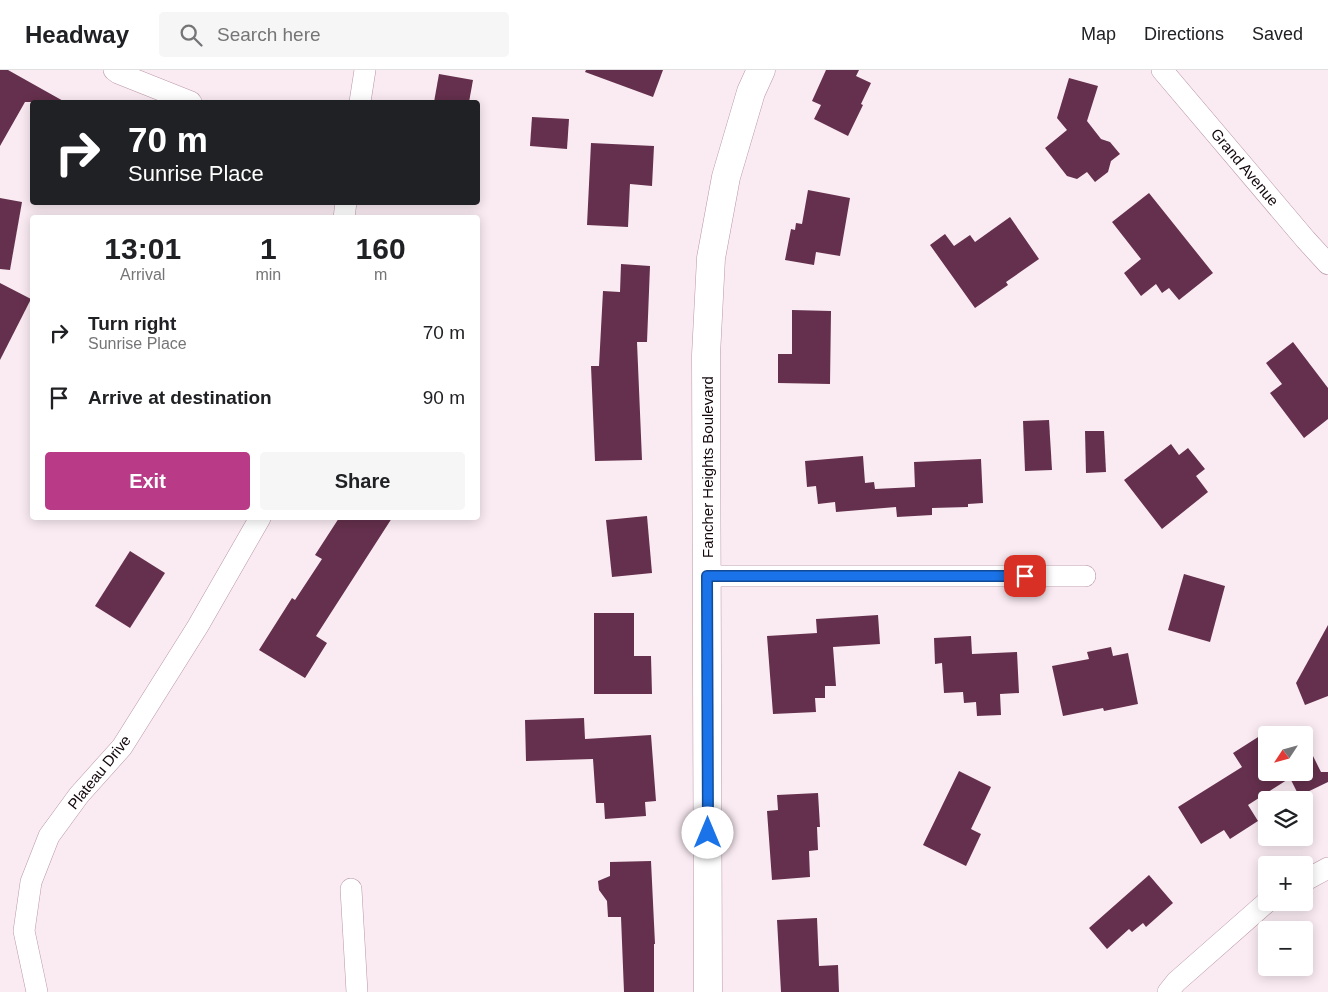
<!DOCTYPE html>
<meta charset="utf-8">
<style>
:root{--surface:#fff;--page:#f6f6f6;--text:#202124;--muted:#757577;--line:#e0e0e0;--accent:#b93a86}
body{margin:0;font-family:Helvetica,sans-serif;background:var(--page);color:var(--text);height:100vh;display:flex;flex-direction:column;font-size:19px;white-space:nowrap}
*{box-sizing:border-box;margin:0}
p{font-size:16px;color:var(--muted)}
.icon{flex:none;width:28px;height:28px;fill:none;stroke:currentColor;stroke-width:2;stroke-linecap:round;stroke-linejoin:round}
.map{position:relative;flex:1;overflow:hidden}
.panel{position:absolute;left:30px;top:145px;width:450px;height:305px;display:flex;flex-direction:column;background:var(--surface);border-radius:5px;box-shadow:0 2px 12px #0003}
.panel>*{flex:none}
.hud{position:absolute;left:30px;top:30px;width:450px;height:105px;border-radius:5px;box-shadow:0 2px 12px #0003;background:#202124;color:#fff;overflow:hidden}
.needle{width:32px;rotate:234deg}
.tools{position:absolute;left:1258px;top:656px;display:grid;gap:10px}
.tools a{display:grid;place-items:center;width:55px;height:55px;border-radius:5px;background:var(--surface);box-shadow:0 2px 12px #0003;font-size:25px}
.pin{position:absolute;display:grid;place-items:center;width:42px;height:42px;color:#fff;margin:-21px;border-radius:10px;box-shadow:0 2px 8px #0006}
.me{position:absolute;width:55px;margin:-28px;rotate:0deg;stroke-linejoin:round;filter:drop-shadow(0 0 4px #0008)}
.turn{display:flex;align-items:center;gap:18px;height:105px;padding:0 15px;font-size:22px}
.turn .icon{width:65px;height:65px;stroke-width:2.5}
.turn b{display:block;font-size:35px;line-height:42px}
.eta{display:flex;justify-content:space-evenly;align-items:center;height:85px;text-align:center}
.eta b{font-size:30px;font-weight:600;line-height:35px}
.action{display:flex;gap:10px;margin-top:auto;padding:10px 15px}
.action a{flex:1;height:58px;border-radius:5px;background:var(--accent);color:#fff;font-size:20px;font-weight:600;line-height:58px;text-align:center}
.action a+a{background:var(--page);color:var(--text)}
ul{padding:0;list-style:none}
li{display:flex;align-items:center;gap:15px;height:65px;padding:0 15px}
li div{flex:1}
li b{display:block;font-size:19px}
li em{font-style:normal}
header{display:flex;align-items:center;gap:30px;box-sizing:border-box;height:70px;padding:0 25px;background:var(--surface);border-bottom:1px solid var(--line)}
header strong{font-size:24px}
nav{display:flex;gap:28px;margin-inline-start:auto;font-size:18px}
.search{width:350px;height:45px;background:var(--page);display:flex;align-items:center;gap:12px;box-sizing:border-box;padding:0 18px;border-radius:5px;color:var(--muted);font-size:19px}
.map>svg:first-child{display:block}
.building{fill:#65304d}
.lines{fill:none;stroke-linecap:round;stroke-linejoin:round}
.street-casing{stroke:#ba96a7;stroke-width:22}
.secondary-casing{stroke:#ba96a7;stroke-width:29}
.street{stroke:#fff;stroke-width:21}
.secondary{stroke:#fff;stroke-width:28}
.route-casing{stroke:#114b97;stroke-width:12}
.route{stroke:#1a73e8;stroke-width:9}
.labels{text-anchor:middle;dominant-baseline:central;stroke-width:5;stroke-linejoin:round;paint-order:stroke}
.street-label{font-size:15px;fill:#13070d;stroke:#fff}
</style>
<header>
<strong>Headway</strong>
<div class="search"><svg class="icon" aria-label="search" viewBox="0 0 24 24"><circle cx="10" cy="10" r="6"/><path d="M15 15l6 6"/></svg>Search here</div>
<nav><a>Map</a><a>Directions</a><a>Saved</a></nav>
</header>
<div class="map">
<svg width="1328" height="922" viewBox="0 0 1328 922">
<rect width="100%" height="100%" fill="#faebf2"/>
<g class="building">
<polygon points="0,0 8,0 65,32 25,32 0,76"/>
<polygon points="586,0 663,0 653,27 585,2"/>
<polygon points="826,0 859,0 856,6 871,13 861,34 863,35 848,66 814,49 821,35 812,31"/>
<polygon points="439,4 473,10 469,32 434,32"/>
<polygon points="1069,8 1098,16 1087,51 1101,69 1110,72 1120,84 1111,91 1108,102 1095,112 1087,102 1077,109 1067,106 1045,78 1067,60 1057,48"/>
<polygon points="532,47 569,49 567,79 530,76"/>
<polygon points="591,73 654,76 652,116 630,114 628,157 587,155"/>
<polygon points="808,120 850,128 840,186 816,182 814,195 785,190 791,159 795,160 796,153 802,154"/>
<polygon points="1149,123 1213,203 1179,230 1169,218 1162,223 1156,214 1141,226 1124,203 1141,189 1112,152"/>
<polygon points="0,128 22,132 10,200 0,199"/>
<polygon points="1010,147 1039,189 1006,212 1008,215 975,238 930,175 945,164 954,176 970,165 975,172"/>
<polygon points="621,194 650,196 647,272 637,272 642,390 595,391 591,296 599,296 603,221 620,222"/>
<polygon points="0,213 31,229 0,290"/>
<polygon points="792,240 831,241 830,314 778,313 778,284 792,284"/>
<polygon points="1293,272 1328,318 1328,349 1304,368 1270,323 1282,314 1266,293"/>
<polygon points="1049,350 1052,400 1025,401 1023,351"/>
<polygon points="1085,361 1104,361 1106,402 1086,403"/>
<polygon points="1171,374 1179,385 1188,378 1205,399 1196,406 1208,422 1162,459 1124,410"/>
<polygon points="863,386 865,413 874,412 875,419 915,417 914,392 981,389 983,433 968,434 968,437 932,438 932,445 897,447 896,437 836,442 835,432 818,434 816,416 807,417 805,391"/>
<polygon points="647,446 652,503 612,507 606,450"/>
<polygon points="339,448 392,448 316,566 327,573 305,608 259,580 292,528 295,530 322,489 315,485"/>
<polygon points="130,481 165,503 130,558 95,536"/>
<polygon points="1184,504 1225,516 1210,572 1168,560"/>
<polygon points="594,543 634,543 634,586 651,586 652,624 594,624"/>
<polygon points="878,545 880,574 833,577 836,616 825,616 825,628 815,628 816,642 773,644 767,566 817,563 816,549"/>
<polygon points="1328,555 1328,626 1305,635 1296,613"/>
<polygon points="971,566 972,584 1017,582 1019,623 1000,624 1001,645 977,646 976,632 964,633 963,622 944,623 942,593 935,594 934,568"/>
<polygon points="1111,577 1113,586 1128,583 1138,634 1104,641 1103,638 1063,646 1052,596 1089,589 1087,582"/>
<polygon points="584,648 585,669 651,665 656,731 645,732 646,746 605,749 604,733 596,733 593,689 526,691 525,650"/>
<polygon points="1266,662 1266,702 1304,702 1304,668 1321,702 1328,702 1328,712 1299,726 1290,708 1248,735 1258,751 1230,769 1224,760 1201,774 1178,737 1242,697 1233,683"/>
<polygon points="959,701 991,717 971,759 981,764 966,796 923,775"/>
<polygon points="818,723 820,757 817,757 818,780 809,781 810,807 772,810 767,741 778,740 777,725"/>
<polygon points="651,791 655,874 654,874 654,922 624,922 621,847 608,847 607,831 599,820 598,811 610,806 610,792"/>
<polygon points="1149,805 1173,833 1146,857 1143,853 1132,862 1129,859 1107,879 1089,858"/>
<polygon points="817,848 819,896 838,895 839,922 781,922 777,850"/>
</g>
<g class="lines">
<defs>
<g id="street">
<polyline points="114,0 118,3 191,32"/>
<polyline points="1162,0 1306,170 1328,194"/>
<polyline points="360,32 365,0"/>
<polyline points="344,148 346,132"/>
<polyline points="707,506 1085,506"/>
<polyline points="1304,811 1328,798"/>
<polyline points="351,819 357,922"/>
<polyline points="37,922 24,861 31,812 49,766 79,725 122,677 198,556 260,448"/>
<polyline points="1168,922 1176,912 1267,832"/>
</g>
<polyline id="secondary" points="708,922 706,285 711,188 726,107 751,22 761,0"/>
</defs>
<use href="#street" class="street-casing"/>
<use href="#secondary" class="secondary-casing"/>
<use href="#street" class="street"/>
<use href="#secondary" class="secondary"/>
</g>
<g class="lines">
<defs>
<polyline id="route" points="708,763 707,506 1025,506"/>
</defs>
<use href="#route" class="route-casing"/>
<use href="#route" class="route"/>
</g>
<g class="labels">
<g class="street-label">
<text transform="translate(1245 97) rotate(50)">Grand Avenue</text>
<text transform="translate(707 397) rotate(-90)">Fancher Heights Boulevard</text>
<text transform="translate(99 702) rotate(-51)">Plateau Drive</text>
</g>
</g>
</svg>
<div class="tools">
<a><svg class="needle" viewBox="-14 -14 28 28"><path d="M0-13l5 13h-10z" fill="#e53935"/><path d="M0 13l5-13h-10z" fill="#757577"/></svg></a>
<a><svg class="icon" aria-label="layers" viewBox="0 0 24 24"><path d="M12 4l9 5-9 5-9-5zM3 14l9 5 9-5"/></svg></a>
<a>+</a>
<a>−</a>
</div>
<div class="pin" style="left:1025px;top:506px;background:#d93025"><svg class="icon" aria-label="arrive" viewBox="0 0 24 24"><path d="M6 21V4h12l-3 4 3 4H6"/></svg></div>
<svg class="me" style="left:708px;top:763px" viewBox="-20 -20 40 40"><circle r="19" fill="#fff"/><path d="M0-13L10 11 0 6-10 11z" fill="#1a73e8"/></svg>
<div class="hud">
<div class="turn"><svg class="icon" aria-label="right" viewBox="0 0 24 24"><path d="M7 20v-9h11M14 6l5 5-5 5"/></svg><div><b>70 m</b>Sunrise Place</div></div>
</div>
<section class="panel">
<div class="eta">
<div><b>13:01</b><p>Arrival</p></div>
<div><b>1</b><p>min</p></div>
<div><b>160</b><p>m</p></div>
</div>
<ul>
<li><svg class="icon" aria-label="right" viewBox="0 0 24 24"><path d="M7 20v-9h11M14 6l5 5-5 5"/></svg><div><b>Turn right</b><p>Sunrise Place</p></div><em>70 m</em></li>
<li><svg class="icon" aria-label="arrive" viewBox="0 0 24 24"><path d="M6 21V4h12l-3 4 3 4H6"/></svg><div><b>Arrive at destination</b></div><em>90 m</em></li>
</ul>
<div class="action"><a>Exit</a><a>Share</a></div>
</section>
</div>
